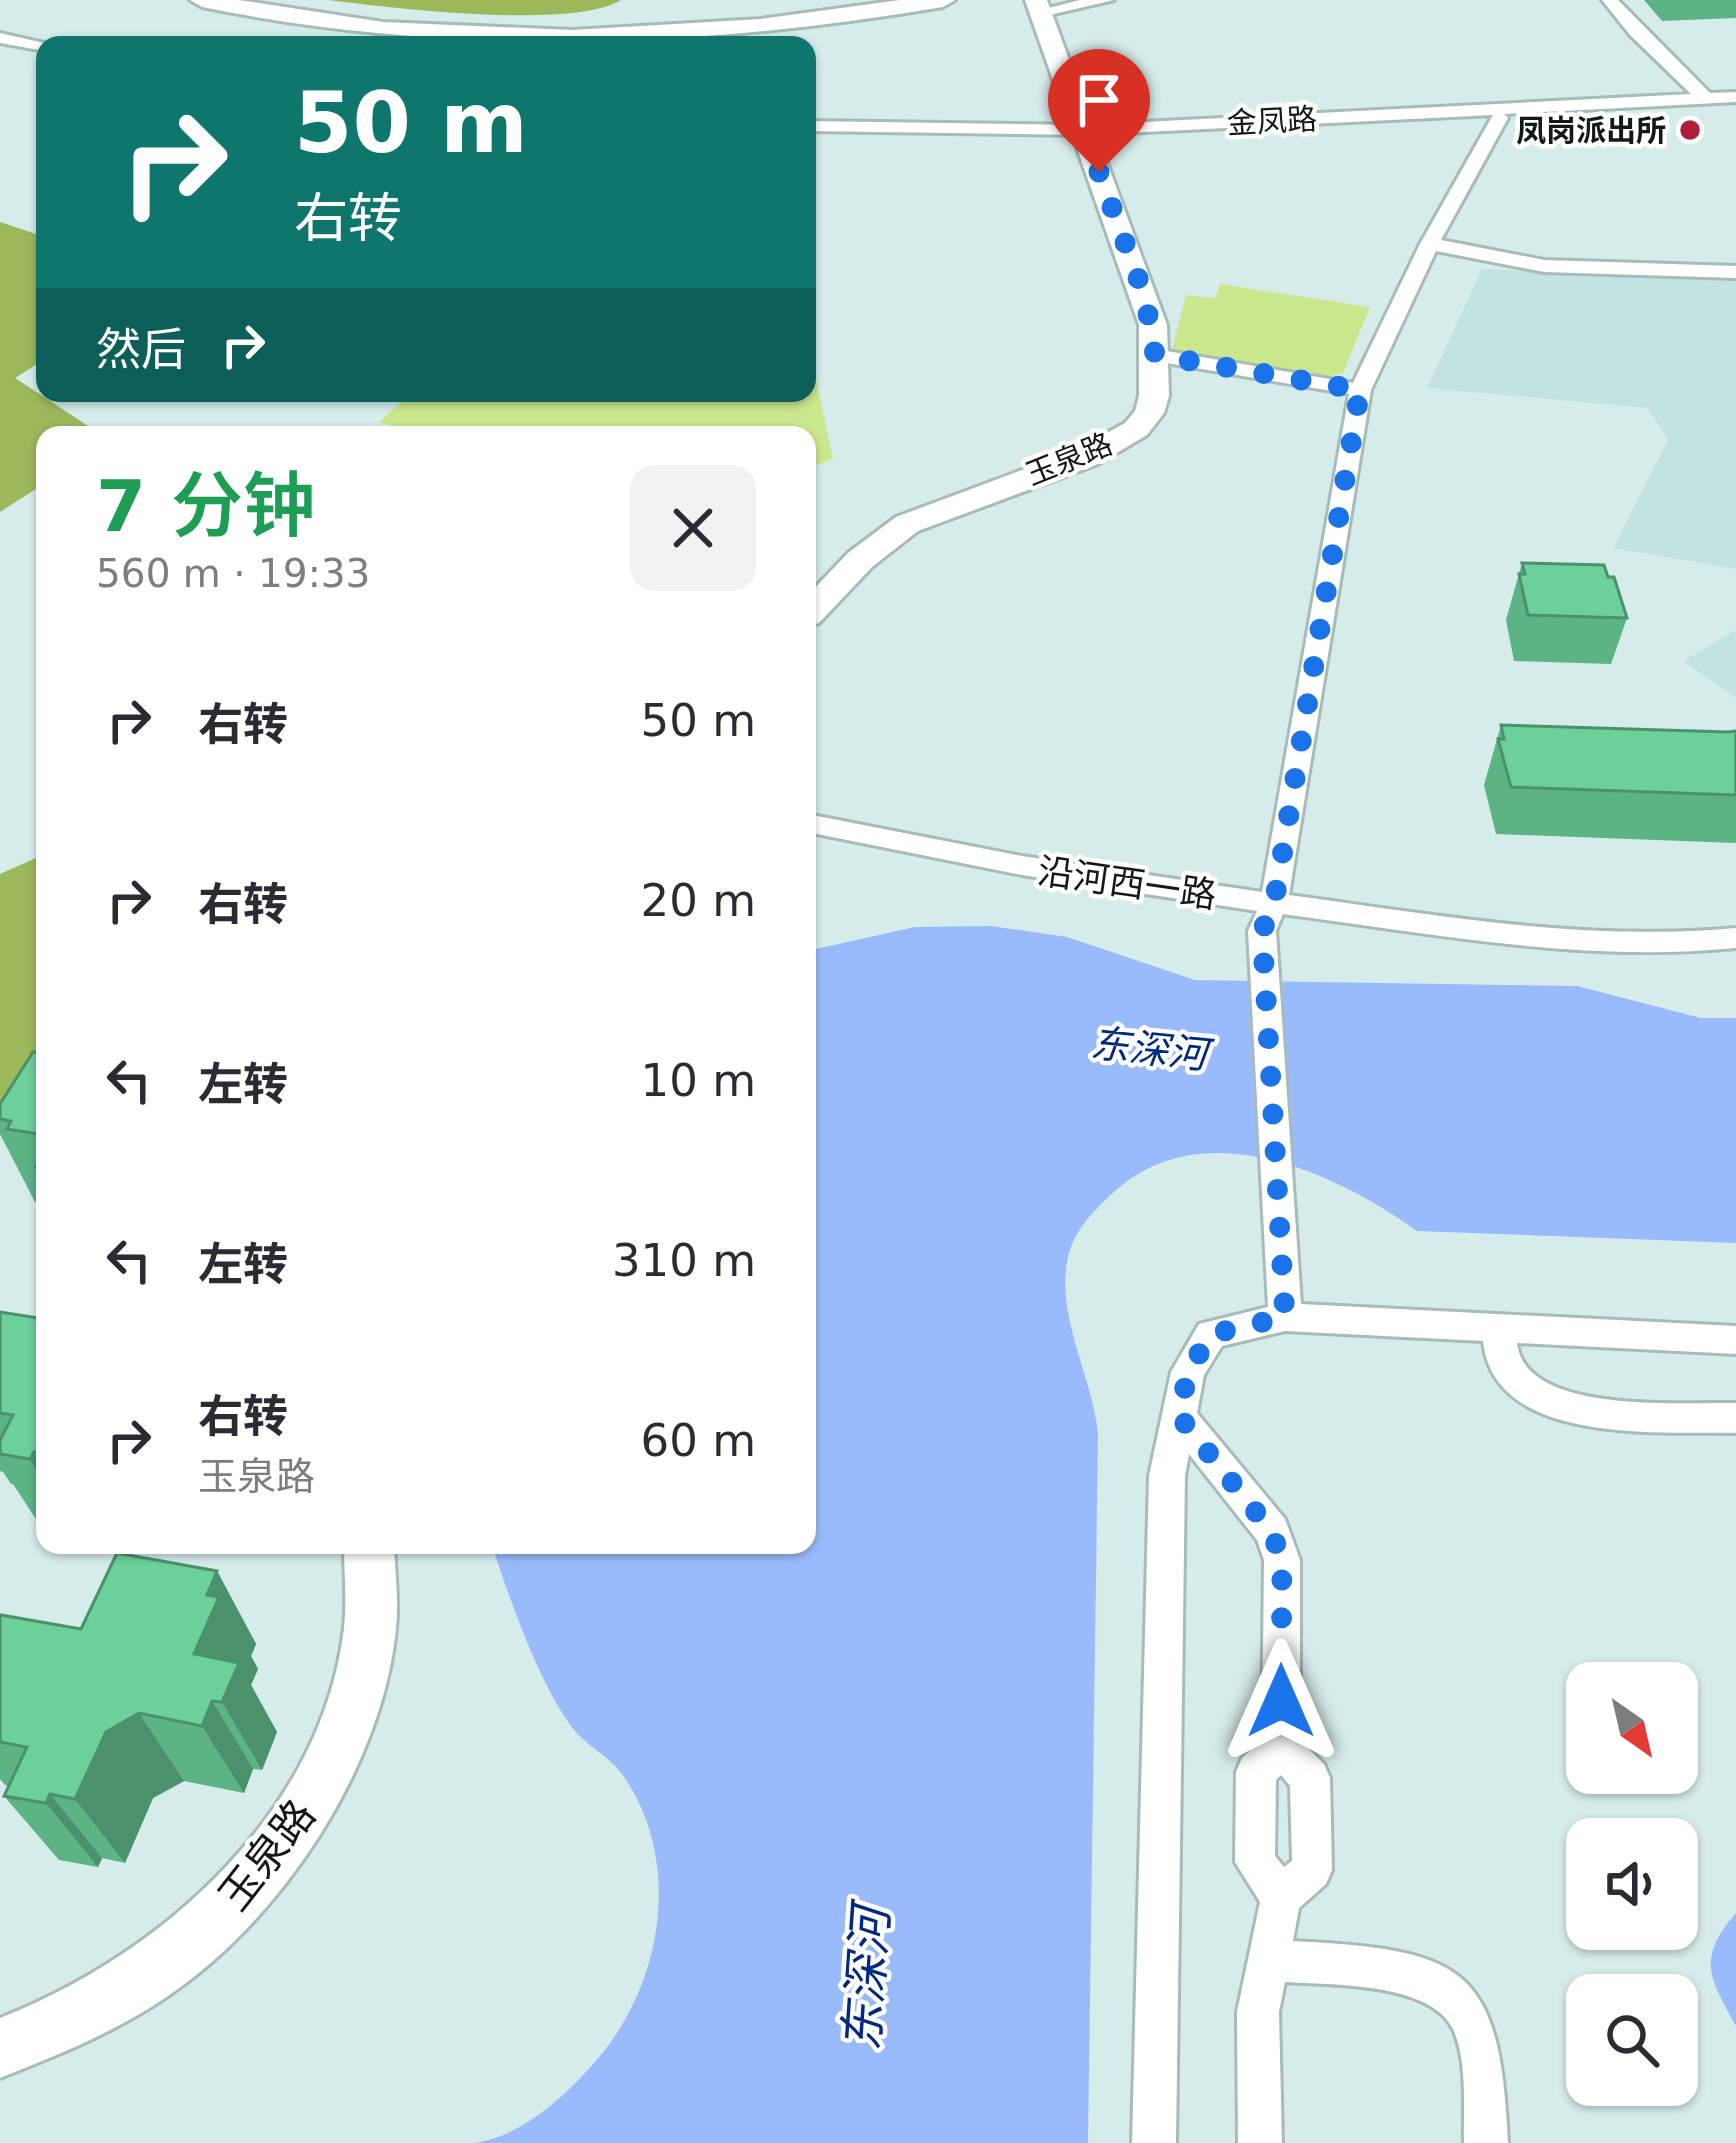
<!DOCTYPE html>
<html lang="zh">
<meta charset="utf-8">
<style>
:root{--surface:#fff;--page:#f2f2f3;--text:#2b2b33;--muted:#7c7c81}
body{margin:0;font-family:"DejaVu Sans","Noto Sans SC",sans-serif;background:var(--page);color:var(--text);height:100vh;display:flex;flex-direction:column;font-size:45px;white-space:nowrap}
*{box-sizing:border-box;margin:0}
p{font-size:39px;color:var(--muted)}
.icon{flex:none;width:66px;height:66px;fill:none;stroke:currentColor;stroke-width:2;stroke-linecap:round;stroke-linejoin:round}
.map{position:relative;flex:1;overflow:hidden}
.details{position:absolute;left:36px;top:426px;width:780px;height:1128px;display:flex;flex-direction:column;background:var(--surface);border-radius:24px;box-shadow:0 3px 9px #0004}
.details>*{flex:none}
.banner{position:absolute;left:36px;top:36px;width:780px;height:366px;border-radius:24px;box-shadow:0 3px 9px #0004;background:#0f766e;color:#fff;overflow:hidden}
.needle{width:78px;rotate:146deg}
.tools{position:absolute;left:1566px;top:1662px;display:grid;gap:24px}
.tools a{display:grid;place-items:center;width:132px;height:132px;border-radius:24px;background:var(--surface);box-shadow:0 3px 9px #0004;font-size:60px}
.pin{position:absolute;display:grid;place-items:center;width:102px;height:102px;color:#fff;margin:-123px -51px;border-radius:50% 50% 50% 0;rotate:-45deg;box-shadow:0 0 12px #0007}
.pin .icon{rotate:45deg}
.me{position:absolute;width:132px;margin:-66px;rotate:0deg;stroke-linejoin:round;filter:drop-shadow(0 0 9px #0008)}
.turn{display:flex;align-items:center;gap:42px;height:252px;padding:0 60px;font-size:54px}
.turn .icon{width:156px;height:156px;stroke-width:2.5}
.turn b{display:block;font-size:84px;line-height:102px}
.then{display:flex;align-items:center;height:114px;padding:0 60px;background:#0003;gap:24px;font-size:45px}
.round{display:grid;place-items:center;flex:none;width:126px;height:126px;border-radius:24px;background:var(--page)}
.summary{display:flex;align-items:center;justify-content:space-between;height:204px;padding:0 60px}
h1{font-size:72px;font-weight:600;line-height:90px;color:#1e9e55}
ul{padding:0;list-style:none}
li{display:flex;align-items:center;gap:36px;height:180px;padding:0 60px}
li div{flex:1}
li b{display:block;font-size:45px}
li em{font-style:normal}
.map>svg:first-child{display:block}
.built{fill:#c3e3e1}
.green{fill:#cae78d}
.forest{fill:#9cb85b}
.water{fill:#99bbfc}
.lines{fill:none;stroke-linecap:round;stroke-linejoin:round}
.street-casing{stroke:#a6bbba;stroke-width:6}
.secondary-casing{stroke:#a6bbba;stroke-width:6}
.primary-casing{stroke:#a6bbba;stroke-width:6}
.street{fill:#fff;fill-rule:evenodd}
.secondary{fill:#fff;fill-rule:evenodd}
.primary{fill:#fff;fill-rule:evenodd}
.wall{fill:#5cb384}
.shaded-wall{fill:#4b926c}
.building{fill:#6bd09a;stroke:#4b926c;stroke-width:3}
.route{stroke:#1a73e8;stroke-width:21;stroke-dasharray:0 37.8}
.poi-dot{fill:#b11e37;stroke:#fff;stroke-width:4.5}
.labels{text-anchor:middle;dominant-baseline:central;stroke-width:9;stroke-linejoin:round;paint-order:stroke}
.far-street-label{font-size:30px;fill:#121919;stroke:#fff}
.far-poi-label{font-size:30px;font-weight:bold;fill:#121919;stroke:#fff;text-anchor:end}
.street-label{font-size:36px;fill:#121919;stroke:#fff}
.water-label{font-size:39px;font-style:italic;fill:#002982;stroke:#fff}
.near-street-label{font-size:42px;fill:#121919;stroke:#fff}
.near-water-label{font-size:48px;font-style:italic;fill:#002982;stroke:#fff}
</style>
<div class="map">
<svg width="1736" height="2143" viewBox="0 0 1736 2143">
<rect width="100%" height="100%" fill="#d6eceb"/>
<g class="built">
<polygon points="1482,269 1736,277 1736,569 1613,548 1668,440 1648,408 1427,388"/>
<polygon points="1736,630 1736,698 1683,661"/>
</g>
<g class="green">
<polygon points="1220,284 1370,307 1343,373 1326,377 1172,350 1186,295 1215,298"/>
<polygon points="807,336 833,459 807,468 807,435 426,435 379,422 412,393 807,393"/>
</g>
<g class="forest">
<path d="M329,0H621C572,30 390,8 329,0Z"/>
<polygon points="0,222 45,237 45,359 15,378 102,435 45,435 45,483 0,512"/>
<polygon points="45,854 45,1094 0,1136 0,874"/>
</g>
<g class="water">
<path d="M991,926L1067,937L1195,980L1577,986L1701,1018H1736V1243L1417,1231C1336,1173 1204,1111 1115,1191C1095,1209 1074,1230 1068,1257C1055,1317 1093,1376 1098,1435L1088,2143H475C522,2136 564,2097 594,2063C663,1986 684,1861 622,1774C609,1756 587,1746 574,1730C540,1686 509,1598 492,1545H807V951L915,927Z"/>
<path d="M1736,1913V2026C1711,1979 1695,1960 1736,1913Z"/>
</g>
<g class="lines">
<defs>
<g id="street">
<polygon points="1080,0 1114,0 1041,17 1033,12"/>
<path d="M1602,0H1618L1710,93L1736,92V102L1504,114L1508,118L1441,240L1544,260L1736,266V278L1544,272L1436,251L1371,390L1289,895C1437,915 1586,942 1736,928V948C1584,963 1433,934 1283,914L1276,931L1301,1304L1736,1326V1354L1517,1343C1525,1415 1681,1402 1736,1403V1433C1659,1431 1494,1446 1483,1341L1285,1331L1222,1346L1204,1375L1197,1413L1285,1519L1300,1560V1740L1324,1764L1330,1778L1332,1870L1326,1884L1299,1908L1293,1941C1465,1950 1500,1966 1508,2143H1464C1463,2108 1468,2062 1453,2029C1430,1982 1330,1985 1285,1982L1279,2012L1282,2143H1238L1237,2012L1260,1902L1235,1862L1236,1772L1242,1758L1262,1739L1264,1560L1257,1540L1189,1454L1185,1476L1176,2143H1132L1149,1476L1171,1372L1199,1324L1268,1307L1248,931L1257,911L1022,875L807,832V814L1022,856L1262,892L1349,394L1155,361L1145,355L1155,349L1353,383L1420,244L1493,115L1084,135L807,131V121L1084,125L1691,94L1630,35ZM1281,1775L1290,1786L1292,1861L1284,1867L1275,1856L1276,1780Z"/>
<polygon points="0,33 53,45 45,45 45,51 0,43"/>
</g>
<g id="secondary">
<polygon points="1025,0 1047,0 1167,325 1169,396 1164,413 1147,435 1098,464 918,531 872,567 819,623 807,626 807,596 848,553 896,517 1076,450 1125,423 1135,411 1139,396 1139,325"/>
<path d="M344,1545H394C395,1572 399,1601 396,1628C383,1767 280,1922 165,1998C113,2033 58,2055 0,2078V2018C163,1954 322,1812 344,1628C347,1601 344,1572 344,1545Z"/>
</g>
<path id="primary" d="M190,0H239L383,22L572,30L761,19L900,0H955L943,7C694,49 450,57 202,7Z"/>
</defs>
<use href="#street" class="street-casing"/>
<use href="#secondary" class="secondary-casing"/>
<use href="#primary" class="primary-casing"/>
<use href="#street" class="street"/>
<use href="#secondary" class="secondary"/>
<use href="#primary" class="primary"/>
</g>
<g class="wall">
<polygon points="1644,0 1736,0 1736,18 1662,21"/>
<polygon points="1522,563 1608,577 1627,618 1611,664 1514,661 1506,620"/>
<polygon points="1501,725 1728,732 1736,731 1736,843 1496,834 1484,785"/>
<polygon points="45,1054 45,1204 35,1202 0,1134 0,1104"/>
<polygon points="0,1312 45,1319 45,1530 43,1530 13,1484 11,1484 3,1472 0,1471"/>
<polygon points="217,1571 256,1644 251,1656 258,1669 251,1685 277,1732 262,1770 253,1769 244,1793 184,1781 153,1798 125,1863 102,1858 98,1867 59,1860 4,1796 9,1786 5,1785 0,1779 0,1617 81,1629"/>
</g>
<g class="shaded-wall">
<polygon points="34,1452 45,1470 45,1484 30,1459"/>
<polygon points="217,1571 256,1644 251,1656 258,1669 251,1685 277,1732 262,1770 194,1654 207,1595"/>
<polygon points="212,1701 253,1769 244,1793 202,1726"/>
<polygon points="139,1713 184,1781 153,1798 125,1863 75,1799 106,1732"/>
<polygon points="50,1794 102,1858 98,1867 46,1803"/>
</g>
<g class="building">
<polygon points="1522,563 1604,565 1608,577 1614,577 1627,618 1528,615 1519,574 1525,574"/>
<polygon points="1501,725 1728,732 1736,731 1736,795 1511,787 1498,739 1504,739"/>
<polygon points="33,1052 45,1054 45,1135 7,1129 11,1121 0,1119 0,1104"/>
<polygon points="45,1152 45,1168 36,1167"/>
<polygon points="0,1312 45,1319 45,1454 34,1452 30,1459 0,1454 0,1440 13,1415 0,1413"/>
<polygon points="117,1553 217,1571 207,1595 219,1597 194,1654 239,1663 222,1702 212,1701 202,1726 139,1713 106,1732 75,1799 50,1794 46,1803 4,1796 27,1747 0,1742 0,1617 1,1615 81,1629"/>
</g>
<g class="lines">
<polyline class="route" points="1099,172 1145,297 1155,355 1360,390 1274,904 1262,931 1285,1317 1211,1334 1188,1372 1179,1416 1271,1531 1282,1560 1281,1701"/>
</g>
<circle class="poi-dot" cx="1690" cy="130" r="12"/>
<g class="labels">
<g class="far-street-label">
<text transform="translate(1272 121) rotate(-3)">金凤路</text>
<text transform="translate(1069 459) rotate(-22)">玉泉路</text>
</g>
<g class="far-poi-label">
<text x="1666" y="130">凤岗派出所</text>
</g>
<g class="street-label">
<text transform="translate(1127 883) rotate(8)">沿河西一路</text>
</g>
<g class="water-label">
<text transform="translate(1149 1049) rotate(6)">东深河</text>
</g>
<g class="near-street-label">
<text transform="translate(267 1855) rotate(-52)">玉泉路</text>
</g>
<g class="near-water-label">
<text transform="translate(866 1979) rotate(-86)">东深河</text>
</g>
</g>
</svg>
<div class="tools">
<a><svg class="needle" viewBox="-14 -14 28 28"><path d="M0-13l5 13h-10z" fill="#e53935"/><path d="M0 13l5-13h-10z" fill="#7c7c81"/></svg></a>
<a><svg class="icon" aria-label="sound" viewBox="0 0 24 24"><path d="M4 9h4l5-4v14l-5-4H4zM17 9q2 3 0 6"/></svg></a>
<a><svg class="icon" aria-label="search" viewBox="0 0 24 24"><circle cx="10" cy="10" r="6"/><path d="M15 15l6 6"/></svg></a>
</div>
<div class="pin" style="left:1099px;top:172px;background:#d93025"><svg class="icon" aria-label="arrive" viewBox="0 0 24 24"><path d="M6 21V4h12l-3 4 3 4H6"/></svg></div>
<svg class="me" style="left:1281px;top:1701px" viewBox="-20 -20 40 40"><path d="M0-17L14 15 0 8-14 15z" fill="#1a73e8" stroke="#fff" stroke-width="4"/></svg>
<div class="banner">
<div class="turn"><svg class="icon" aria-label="right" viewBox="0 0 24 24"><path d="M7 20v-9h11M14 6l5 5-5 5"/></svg><div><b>50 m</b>右转</div></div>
<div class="then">然后<svg class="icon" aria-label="right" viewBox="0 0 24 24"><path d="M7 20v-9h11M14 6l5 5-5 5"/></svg></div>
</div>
<section class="details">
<div class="summary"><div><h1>7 分钟</h1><p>560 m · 19:33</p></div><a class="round"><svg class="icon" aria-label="close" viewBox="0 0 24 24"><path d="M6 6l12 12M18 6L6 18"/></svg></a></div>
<ul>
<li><svg class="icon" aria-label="right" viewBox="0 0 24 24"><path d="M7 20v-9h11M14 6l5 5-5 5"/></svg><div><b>右转</b></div><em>50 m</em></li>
<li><svg class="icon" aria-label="right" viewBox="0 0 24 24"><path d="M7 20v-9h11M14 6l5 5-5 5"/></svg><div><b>右转</b></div><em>20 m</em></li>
<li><svg class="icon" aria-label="left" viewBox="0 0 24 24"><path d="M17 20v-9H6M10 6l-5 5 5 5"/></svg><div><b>左转</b></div><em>10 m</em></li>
<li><svg class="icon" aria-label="left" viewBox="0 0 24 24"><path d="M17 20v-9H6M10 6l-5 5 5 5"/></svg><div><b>左转</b></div><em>310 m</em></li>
<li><svg class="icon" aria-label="right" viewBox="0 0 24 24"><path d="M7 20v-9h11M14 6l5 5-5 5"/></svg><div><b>右转</b><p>玉泉路</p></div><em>60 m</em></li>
</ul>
</section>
</div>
